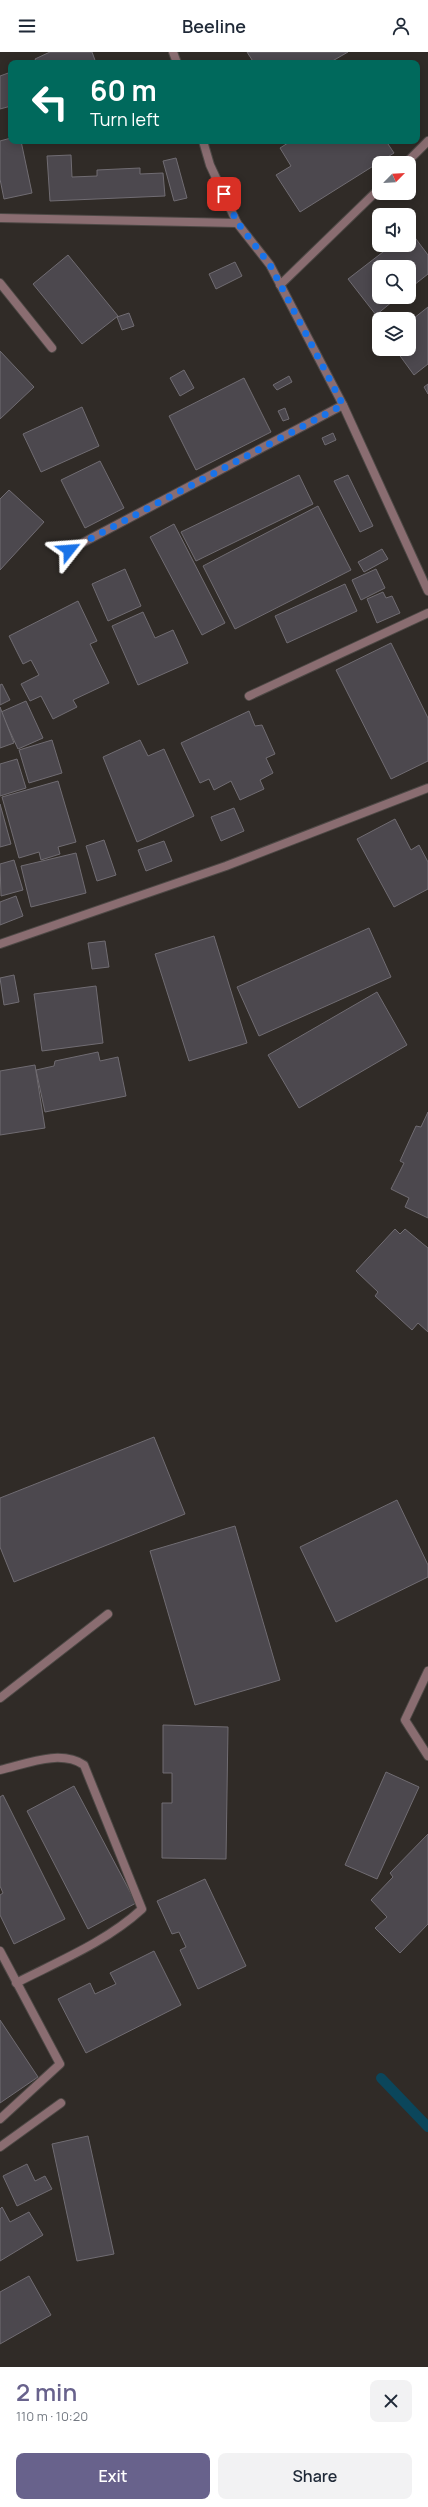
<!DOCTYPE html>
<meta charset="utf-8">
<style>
:root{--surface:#fff;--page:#f2f2f3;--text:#1f2937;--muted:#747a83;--accent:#68628c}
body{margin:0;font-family:Manrope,sans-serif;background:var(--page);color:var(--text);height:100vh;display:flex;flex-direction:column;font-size:15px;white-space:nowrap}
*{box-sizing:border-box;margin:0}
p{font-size:13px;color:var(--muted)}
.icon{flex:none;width:22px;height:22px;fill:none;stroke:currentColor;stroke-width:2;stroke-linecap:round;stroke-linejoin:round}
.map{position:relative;height:2315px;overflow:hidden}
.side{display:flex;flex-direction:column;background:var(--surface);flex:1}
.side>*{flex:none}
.top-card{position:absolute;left:8px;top:8px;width:412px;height:84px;border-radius:8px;box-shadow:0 2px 10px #0003;background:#00695c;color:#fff;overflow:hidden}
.needle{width:26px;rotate:66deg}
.buttons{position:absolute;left:372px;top:104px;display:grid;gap:8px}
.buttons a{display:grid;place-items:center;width:44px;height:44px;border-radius:8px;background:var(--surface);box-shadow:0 2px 10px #0003;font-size:20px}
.pin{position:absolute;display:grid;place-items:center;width:34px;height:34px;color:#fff;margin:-17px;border-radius:8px;box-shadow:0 2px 6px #0006}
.me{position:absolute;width:44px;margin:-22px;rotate:62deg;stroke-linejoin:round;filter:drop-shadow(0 0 3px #0008)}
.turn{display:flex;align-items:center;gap:14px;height:84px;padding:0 16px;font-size:18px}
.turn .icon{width:52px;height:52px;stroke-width:2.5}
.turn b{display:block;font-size:28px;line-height:34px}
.round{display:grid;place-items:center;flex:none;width:42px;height:42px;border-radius:8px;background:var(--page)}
.summary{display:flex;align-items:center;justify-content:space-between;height:68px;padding:0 16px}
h1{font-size:24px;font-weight:600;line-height:30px;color:var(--accent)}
.cta{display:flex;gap:8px;margin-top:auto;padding:8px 16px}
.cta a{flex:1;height:46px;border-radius:8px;background:var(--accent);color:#fff;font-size:16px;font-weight:600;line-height:46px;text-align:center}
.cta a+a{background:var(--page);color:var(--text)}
header{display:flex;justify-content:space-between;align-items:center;height:52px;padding:0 16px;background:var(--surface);font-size:18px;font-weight:600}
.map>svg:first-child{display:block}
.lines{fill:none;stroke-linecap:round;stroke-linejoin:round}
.stream{stroke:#0b465b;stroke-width:10}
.building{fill:#4c484e;stroke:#706c72}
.minor-casing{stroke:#4d4845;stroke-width:10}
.minor{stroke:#8a6d71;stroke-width:8}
.route{stroke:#1a73e8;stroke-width:7;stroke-dasharray:0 12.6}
</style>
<header><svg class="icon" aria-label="menu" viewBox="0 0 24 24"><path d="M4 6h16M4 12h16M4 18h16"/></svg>Beeline<svg class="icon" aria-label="person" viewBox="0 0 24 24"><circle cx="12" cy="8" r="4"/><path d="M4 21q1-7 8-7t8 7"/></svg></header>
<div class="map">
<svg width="428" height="2315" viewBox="0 0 428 2315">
<rect width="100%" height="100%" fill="#302b27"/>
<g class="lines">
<polyline class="stream" points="381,2026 428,2075"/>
</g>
<g class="building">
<polygon points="50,0 92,0 96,11 37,11 35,7"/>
<polygon points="247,0 348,0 329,11 254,11"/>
<polygon points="11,20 11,54 0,57 0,24"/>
<polygon points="11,86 11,89 21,89 32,141 4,147 0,127 0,89"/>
<polygon points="291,89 386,89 394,101 300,160 276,123 291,114 280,96"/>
<polygon points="71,103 72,125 97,124 97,118 140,116 140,122 163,121 165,144 50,149 47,104"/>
<polygon points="176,106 187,146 174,149 163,109"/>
<polygon points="410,179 428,203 428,222 409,237 409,215 379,215 379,245 398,245 376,263 348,227 392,193 409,193"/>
<polygon points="68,203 118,264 82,292 33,232"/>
<polygon points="235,210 242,224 216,237 209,222"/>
<polygon points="428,255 428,312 414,323 395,297 409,297 409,270"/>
<polygon points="129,261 134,274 122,278 117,265"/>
<polygon points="0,299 34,335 0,367"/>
<polygon points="184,318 194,336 180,344 170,326"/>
<polygon points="289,324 292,330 277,338 273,333"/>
<polygon points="244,326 271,380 196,418 169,364"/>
<polygon points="428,332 428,342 424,335"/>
<polygon points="82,355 99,394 41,420 23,382"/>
<polygon points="285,356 289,367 283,369 278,359"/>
<polygon points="333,381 336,388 325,393 322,386"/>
<polygon points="100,409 124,456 85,476 61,428"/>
<polygon points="299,423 313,452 196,509 181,480"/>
<polygon points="348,423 373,474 360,480 334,429"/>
<polygon points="9,438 44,470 0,518 0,447"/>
<polygon points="318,454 351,518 235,577 203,514"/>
<polygon points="174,472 225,571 202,583 150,485"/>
<polygon points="382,497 388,507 364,520 358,510"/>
<polygon points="125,517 141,554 108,569 92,532"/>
<polygon points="376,517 385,536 361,548 352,528"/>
<polygon points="345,532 357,559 287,591 275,564"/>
<polygon points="383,540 386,546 392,544 400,561 377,571 367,547"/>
<polygon points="78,549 97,589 90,592 109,631 73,648 77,655 53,667 41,644 30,649 21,632 39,623 31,608 23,612 9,584"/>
<polygon points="143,560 155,586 173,578 188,611 138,633 112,574"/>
<polygon points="391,591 428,666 428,709 391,727 336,618"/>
<polygon points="2,632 10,648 0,653 0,633"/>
<polygon points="26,649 43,686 18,697 1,660"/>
<polygon points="0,655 14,691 0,696"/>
<polygon points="249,659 255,674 262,673 275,702 266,706 273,721 260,728 264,737 240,748 231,729 214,738 209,727 200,731 181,691"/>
<polygon points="52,688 62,721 29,731 19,698"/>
<polygon points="140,688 148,704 164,697 194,764 137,790 103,705"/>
<polygon points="17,707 26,736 0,744 0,712"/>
<polygon points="58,729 76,790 58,795 60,802 41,808 39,800 19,806 2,745"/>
<polygon points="0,752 11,792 0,795"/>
<polygon points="234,756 244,779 221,789 211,765"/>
<polygon points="395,767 411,798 419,793 428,810 428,837 394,855 357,787"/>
<polygon points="104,788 116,823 97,829 86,794"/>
<polygon points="164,789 172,809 146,819 138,798"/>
<polygon points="76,801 86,841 31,855 21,814"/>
<polygon points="14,808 23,838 1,844 0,812"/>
<polygon points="16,844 23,864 0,873 0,850"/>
<polygon points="369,876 391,925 259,984 237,935"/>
<polygon points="214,884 247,991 189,1009 155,902"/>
<polygon points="105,889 109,915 92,917 88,891"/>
<polygon points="14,923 19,950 4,953 0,926"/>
<polygon points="96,934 103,991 42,999 34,942"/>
<polygon points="377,940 407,993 299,1056 268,1003"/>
<polygon points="98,1000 100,1009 118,1005 126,1044 45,1060 36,1018 54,1014 55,1009"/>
<polygon points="35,1013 45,1076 0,1083 0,1019"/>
<polygon points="428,1060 428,1166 405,1155 409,1146 391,1137 404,1111 400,1109 416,1074 421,1075"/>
<polygon points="395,1177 400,1182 405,1177 428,1196 428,1280 418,1271 412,1278 375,1244 378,1240 356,1219"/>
<polygon points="154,1385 185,1462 14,1530 0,1495 0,1446"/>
<polygon points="397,1448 428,1513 428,1525 336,1570 300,1495"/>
<polygon points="235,1474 280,1628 195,1653 150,1499"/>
<polygon points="163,1673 228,1675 226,1807 162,1806 162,1751 172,1751 172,1721 163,1721"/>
<polygon points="386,1720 419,1735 377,1827 345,1813"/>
<polygon points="74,1734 136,1851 88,1877 27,1759"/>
<polygon points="3,1743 65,1867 14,1892 0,1863 0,1843 3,1841 0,1834 0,1745"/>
<polygon points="428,1782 428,1872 400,1901 375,1876 387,1865 371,1848 393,1825 390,1821"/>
<polygon points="205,1827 246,1914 198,1937 180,1898 186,1895 179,1880 172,1882 157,1849"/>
<polygon points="154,1899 181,1953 86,2001 58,1947 90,1931 95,1942 116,1932 110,1921"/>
<polygon points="0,1968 38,2025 0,2051"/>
<polygon points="88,2084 114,2202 77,2209 52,2092"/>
<polygon points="27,2112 35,2129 45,2124 52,2137 17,2154 3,2124"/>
<polygon points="2,2155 10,2170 29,2160 43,2183 0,2209 0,2157"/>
<polygon points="29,2224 51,2263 0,2292 0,2240"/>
</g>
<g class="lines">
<defs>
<g id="minor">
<polyline points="173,0 177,11"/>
<polyline points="203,89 210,113 237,171 270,213 343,353 428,539"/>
<polyline points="406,111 428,89"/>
<polyline points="0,166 237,171"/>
<polyline points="0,231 52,296"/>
<polyline points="280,233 379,137"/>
<polyline points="69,498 343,353"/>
<polyline points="249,644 428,561"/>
<polyline points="0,892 226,814 428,736"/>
<polyline points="428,1619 405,1668 428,1704"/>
<polyline points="0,1646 108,1562"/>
<path d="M0,1718C26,1712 60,1697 84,1713L142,1857C106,1890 59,1909 16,1931"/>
<polyline points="0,1899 60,2012 0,2067"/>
<polyline points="0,2095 61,2051"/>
</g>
</defs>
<use href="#minor" class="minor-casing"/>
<use href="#minor" class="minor"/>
</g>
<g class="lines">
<polyline class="route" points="69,498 343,353 270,213 237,170 224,142"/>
</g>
</svg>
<div class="buttons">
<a><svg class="needle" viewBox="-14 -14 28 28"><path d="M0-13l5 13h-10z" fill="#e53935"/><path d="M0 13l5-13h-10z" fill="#747a83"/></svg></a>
<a><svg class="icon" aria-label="sound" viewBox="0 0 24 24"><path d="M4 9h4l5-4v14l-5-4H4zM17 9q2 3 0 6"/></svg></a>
<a><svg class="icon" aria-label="search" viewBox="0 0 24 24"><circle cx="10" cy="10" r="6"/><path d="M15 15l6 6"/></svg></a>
<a><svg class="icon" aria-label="layers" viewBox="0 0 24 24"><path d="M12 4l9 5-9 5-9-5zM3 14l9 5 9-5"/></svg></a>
</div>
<div class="pin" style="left:224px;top:142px;background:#d93025"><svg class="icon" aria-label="arrive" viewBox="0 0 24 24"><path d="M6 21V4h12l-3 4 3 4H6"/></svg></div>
<svg class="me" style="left:69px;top:498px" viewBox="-20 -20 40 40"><path d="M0-17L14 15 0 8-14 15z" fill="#1a73e8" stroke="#fff" stroke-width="4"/></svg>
<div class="top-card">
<div class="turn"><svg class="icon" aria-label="left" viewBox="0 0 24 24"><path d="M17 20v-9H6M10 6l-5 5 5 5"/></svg><div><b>60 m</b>Turn left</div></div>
</div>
</div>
<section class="side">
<div class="summary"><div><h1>2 min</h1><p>110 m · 10:20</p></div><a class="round"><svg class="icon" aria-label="close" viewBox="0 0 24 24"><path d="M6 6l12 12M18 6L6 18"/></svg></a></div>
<div class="cta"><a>Exit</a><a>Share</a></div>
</section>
